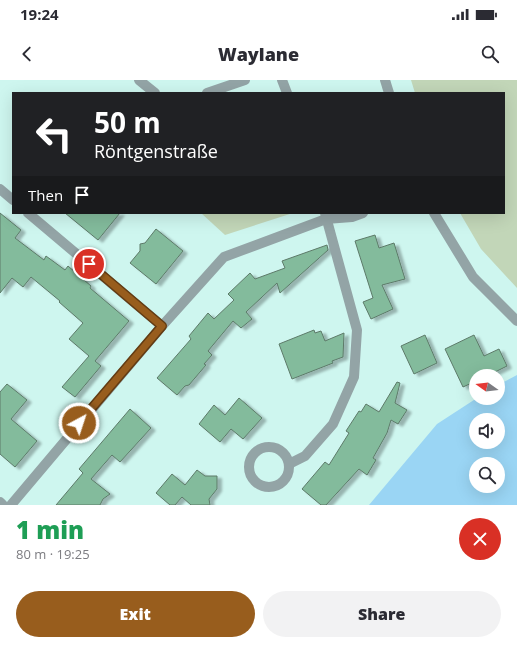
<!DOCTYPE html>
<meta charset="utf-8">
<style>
:root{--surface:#fff;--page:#f2f2f3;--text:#2b2b33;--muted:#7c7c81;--accent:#985d1d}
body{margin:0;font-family:"Open Sans",sans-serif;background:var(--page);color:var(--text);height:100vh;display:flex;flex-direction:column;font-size:15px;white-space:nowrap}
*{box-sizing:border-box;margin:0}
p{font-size:13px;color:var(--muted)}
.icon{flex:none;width:22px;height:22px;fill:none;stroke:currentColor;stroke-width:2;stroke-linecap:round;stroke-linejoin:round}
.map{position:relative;height:425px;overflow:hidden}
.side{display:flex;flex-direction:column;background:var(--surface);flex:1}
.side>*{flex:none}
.hud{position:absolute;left:12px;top:12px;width:493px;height:122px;border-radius:0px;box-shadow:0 4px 16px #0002;background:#202124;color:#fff;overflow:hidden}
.needle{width:26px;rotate:284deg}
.tools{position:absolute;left:469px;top:289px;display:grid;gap:8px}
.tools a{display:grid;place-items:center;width:36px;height:36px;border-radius:50%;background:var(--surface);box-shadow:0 4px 16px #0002;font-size:20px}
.pin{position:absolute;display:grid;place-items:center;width:34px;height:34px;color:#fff;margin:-17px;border:2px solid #fff;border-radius:50%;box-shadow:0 1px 4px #0007}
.me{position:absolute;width:44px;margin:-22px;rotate:40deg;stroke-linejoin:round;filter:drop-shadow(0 0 3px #0008)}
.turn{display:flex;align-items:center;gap:14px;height:84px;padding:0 16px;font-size:18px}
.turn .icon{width:52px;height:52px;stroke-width:2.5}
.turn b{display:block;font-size:28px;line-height:34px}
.then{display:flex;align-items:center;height:38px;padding:0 16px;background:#0003;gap:8px;font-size:15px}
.round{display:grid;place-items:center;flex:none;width:42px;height:42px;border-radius:21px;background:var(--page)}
.summary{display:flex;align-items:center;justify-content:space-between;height:68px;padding:0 16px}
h1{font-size:24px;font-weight:800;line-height:30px;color:#1e9e55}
.cta{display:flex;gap:8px;margin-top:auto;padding:8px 16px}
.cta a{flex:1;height:46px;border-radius:24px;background:var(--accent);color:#fff;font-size:16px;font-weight:800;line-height:46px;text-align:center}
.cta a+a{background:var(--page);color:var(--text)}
.status{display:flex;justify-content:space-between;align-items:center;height:28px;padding:0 20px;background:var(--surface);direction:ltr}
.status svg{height:11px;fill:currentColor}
header{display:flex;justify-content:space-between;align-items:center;height:52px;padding:0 16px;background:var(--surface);font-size:18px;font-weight:800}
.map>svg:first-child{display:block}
.green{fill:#c2d6b8}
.water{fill:#9ad5f4;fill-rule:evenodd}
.building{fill:#83bb9c;stroke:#5d7a69;filter:url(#shadow)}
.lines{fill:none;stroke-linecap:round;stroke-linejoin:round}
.street{stroke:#93a4a6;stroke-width:10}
.route-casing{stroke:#633c13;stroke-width:10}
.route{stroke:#985d1d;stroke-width:7}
</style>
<div class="status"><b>19:24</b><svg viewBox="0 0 49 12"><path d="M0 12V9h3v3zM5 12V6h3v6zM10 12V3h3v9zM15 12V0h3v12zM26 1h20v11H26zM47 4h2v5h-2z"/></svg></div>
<header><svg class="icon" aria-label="back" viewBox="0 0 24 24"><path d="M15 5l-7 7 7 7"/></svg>Waylane<svg class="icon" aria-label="search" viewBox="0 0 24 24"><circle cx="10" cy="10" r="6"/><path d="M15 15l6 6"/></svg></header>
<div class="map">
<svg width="517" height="425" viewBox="0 0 517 425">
<defs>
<filter id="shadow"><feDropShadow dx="4.5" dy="2.5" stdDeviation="1" flood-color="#0004"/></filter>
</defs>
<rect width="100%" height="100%" fill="#cef6ef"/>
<g class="green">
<polygon points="411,0 517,0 517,208 481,169 460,133 504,133 504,13 415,13"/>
<polygon points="201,133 293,133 225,155"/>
</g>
<path class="water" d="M517,295V425H369L437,344L477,318H498V305ZM476,340H498V362H476ZM476,384H498V406H476Z"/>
<g class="building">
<polygon points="0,133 21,150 15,158 44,180 46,176 65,190 68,186 91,206 90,208 129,241 95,281 101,286 75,317 62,307 89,276 69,259 83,243 59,222 60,221 31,197 23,207 12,198 0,213"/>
<polygon points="65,133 120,133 98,160"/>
<polygon points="156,149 183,171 156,204 130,183 140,171 140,164 145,163"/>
<polygon points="375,155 379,168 394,163 405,199 382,205 393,229 371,239 363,222 373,218 355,161"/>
<polygon points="327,165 328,170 280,213 277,203 246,232 252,239 241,248 233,241 208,271 212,275 204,284 206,285 189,305 185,306 177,315 157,298 191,259 189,256 208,233 214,239 234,220 228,214 250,193 255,199 285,188 282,181"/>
<polygon points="314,250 315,253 321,251 325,261 344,253 343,277 332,281 333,283 292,299 279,264"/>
<polygon points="425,255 437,283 414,294 401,266"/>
<polygon points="474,255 484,276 499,269 507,286 487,296 476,296 476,301 463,307 445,269"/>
<polygon points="397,302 400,303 395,323 407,330 398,344 391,340 387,353 373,378 376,380 367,395 359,389 326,425 321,425 302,409 325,382 329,385 349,353 346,351 359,331 361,332 366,324 379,332"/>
<polygon points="7,304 27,320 11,339 37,361 15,387 0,374 0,312"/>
<polygon points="239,318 262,338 243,359 231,349 220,362 199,344 214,325 225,335"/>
<polygon points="130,329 151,348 120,382 112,375 91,399 110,414 103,419 100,425 56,425 83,393 79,389"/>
<polygon points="197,390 205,396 217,396 217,409 209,419 210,425 191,425 182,417 175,425 170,425 156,413 172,394 185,405"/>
</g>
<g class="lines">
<g class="street">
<polyline points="139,0 155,13"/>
<polyline points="282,0 287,13"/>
<polyline points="385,0 389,13"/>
<polyline points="207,13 245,0"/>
<polyline points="0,109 13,120"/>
<polyline points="28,133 162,246"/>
<polyline points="434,133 473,197 517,241"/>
<circle cx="269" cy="387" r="20"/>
<polyline points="289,384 305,376 333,344 354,297 357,250 325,133"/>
<polyline points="0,422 3,425"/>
<polyline points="11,425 162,246 224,177 326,139 352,137 363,133"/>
</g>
</g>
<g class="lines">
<defs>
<polyline id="route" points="79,343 162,246 89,184"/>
</defs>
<use href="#route" class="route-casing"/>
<use href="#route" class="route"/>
</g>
</svg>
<div class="tools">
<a><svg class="needle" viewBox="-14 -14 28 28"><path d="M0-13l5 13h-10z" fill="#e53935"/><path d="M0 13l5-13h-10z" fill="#7c7c81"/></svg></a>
<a><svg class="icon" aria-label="sound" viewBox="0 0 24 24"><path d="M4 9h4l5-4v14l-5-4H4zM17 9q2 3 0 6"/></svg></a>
<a><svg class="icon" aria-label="search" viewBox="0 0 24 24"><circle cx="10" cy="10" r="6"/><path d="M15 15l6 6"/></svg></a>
</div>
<div class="pin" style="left:89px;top:184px;background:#d93025"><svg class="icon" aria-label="arrive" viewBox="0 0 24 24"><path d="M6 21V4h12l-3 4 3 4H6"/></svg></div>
<svg class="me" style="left:79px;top:343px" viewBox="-20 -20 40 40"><circle r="17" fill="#985d1d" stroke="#fff" stroke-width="3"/><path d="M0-11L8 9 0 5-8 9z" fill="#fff"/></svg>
<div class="hud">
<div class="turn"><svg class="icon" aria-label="left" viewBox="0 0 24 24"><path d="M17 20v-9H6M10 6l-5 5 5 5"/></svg><div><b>50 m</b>Röntgenstraße</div></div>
<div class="then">Then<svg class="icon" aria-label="arrive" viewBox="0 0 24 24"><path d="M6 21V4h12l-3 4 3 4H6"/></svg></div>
</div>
</div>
<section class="side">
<div class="summary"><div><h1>1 min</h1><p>80 m · 19:25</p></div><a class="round" style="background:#d93025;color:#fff"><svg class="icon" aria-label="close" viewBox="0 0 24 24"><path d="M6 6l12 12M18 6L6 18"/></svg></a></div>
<div class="cta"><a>Exit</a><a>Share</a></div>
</section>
